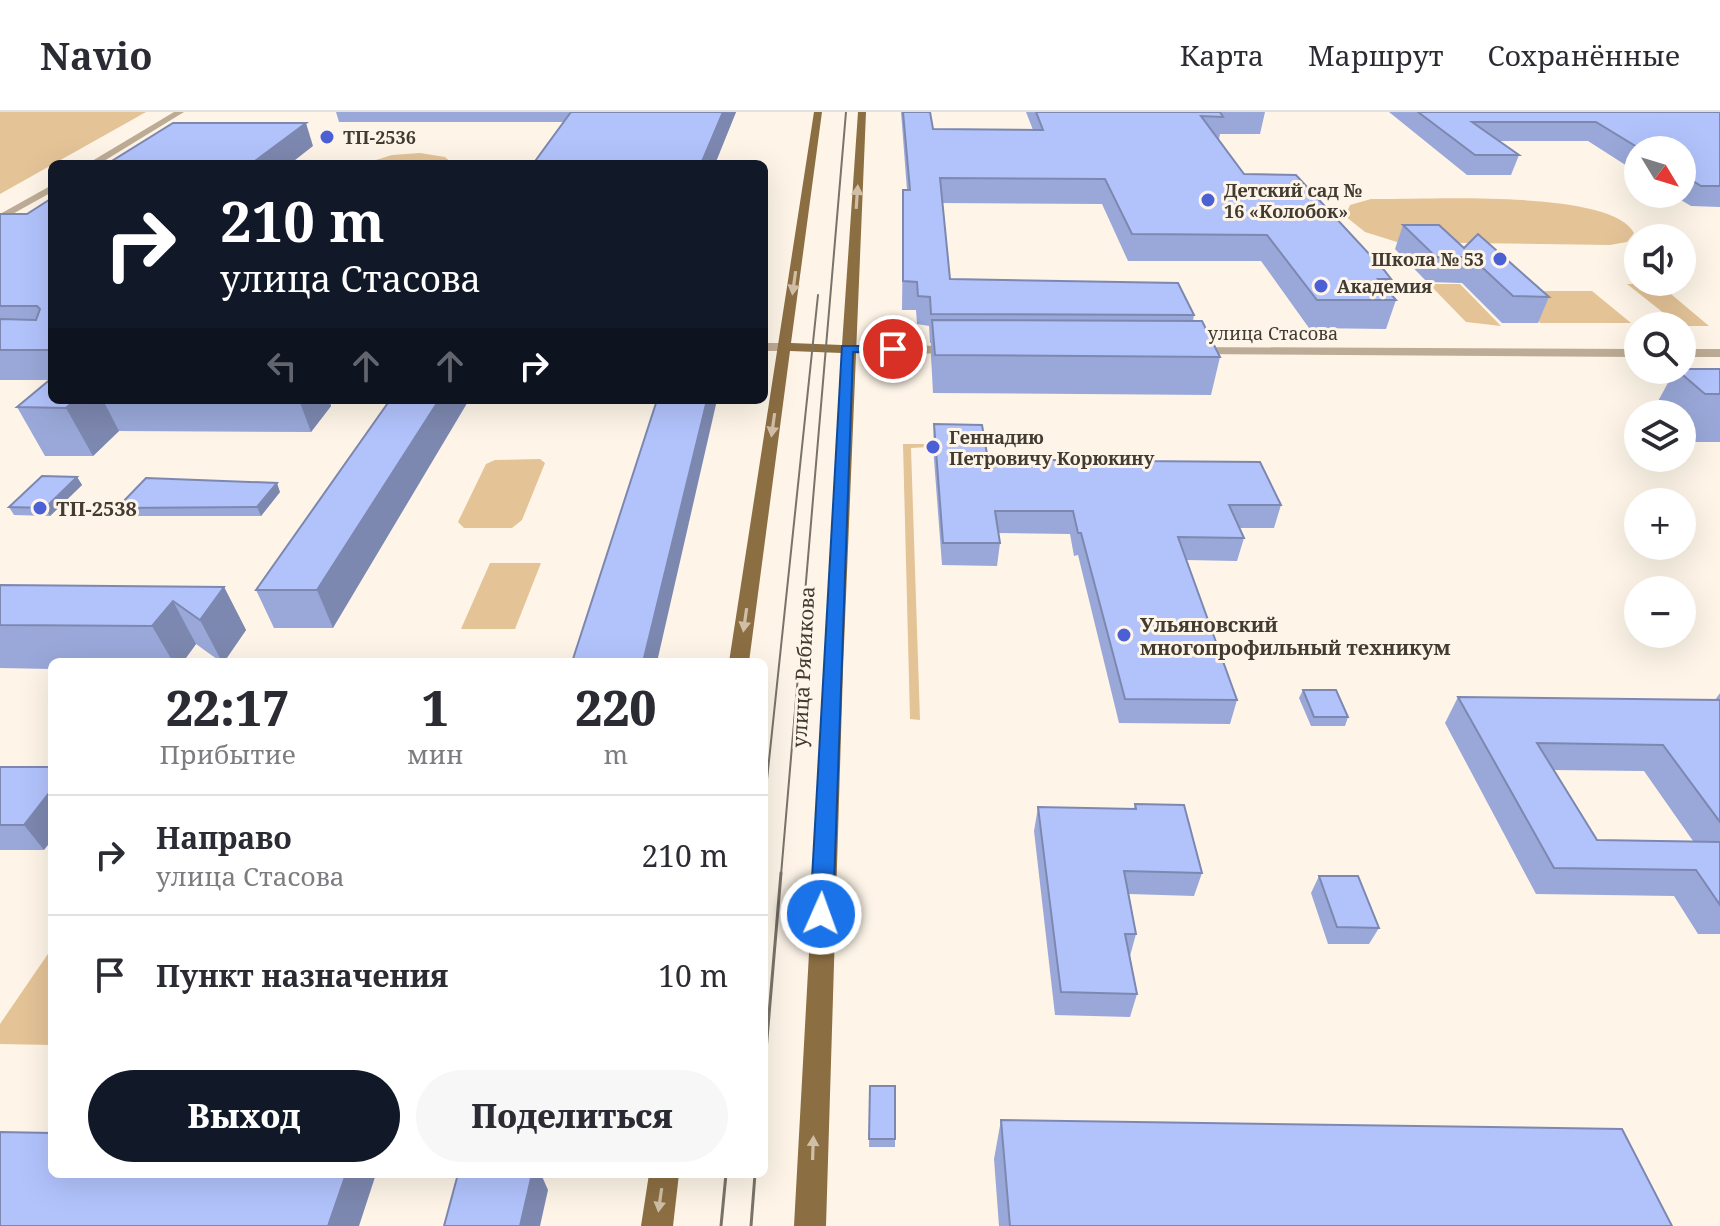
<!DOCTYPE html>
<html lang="ru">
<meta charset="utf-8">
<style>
:root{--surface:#fff;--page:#f7f7f7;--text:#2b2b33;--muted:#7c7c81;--line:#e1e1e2;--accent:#111827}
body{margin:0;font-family:"Noto Serif",serif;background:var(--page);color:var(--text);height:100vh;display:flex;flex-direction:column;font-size:30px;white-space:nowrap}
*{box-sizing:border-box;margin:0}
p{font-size:26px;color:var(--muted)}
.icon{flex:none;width:44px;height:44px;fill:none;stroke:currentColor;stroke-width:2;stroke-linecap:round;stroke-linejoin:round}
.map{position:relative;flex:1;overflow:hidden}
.side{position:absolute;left:48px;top:546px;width:720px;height:520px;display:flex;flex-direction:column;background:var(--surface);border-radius:12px;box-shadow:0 8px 32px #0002}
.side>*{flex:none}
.hud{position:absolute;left:48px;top:48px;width:720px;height:244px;border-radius:12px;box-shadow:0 8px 32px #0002;background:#111827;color:#fff;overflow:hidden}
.needle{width:52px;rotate:128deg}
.fabs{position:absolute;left:1624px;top:24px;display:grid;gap:16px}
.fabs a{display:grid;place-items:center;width:72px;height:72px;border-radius:50%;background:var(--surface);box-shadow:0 8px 32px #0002;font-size:40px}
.pin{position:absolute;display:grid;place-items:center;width:68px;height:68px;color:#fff;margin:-34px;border:4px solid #fff;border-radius:50%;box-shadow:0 2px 8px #0007}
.me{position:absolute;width:88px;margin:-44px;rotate:2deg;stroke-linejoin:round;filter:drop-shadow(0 0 6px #0008)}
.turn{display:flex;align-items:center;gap:28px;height:168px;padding:0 40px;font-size:36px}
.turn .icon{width:104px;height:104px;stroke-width:2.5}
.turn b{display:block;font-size:56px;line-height:68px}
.lanes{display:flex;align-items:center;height:76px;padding:0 40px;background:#0003;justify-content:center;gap:40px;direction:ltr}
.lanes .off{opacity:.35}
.eta{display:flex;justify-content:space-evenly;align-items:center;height:136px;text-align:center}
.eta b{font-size:48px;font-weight:800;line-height:56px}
.primary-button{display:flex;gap:16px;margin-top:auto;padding:16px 40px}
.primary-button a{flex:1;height:92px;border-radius:48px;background:var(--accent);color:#fff;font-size:32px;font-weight:800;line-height:92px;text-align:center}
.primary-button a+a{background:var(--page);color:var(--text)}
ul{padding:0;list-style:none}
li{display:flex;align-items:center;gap:24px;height:120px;padding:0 40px;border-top:2px solid var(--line)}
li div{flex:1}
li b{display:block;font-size:30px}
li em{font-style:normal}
header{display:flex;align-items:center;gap:48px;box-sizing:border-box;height:112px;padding:0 40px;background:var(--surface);border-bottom:2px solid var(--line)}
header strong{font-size:38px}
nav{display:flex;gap:44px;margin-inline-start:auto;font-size:28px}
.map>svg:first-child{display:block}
.green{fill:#e4c397}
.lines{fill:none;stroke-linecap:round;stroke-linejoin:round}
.street{fill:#bdac95;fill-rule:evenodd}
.primary{fill:#8c6e43;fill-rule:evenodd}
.tram-far1{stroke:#7a7369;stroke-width:2}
.tram{stroke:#7a7369;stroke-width:3}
.wall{fill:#99a8d9;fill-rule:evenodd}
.shaded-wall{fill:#7d88b0}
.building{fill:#b2c3fc;stroke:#7d88b0;stroke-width:2}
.oneway{fill:#d0bfa6}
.route{fill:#1a73e8;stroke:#114b97;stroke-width:2}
.poi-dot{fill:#4a60d4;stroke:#fef5e8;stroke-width:3}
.labels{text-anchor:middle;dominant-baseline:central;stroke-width:6;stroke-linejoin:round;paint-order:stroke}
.far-poi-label{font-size:18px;font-weight:bold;fill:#413b32;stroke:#fef5e8;text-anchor:start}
.far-street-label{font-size:18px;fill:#413b32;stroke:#fef5e8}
.poi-label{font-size:20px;font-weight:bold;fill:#413b32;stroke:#fef5e8;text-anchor:start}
.street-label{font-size:20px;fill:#413b32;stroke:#fef5e8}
</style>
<header>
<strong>Navio</strong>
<nav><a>Карта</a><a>Маршрут</a><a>Сохранённые</a></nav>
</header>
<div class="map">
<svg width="1720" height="1114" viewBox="0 0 1720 1114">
<rect width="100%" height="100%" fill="#fef5e8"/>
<g class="green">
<polygon points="0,0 146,0 0,82"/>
<polygon points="420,41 445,45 453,52 363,52 392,43"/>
<path d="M1371,87C1421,88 1611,76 1634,121L1627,130L1610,133L1397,130L1365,120L1345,104L1350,93Z"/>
<polygon points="1429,172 1460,172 1501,214 1466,210"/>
<polygon points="1627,172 1659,172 1709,214 1680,214"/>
<polygon points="1506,179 1592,179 1631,211 1540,211"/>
<polygon points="903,332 929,332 929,335 911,336 920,608 910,607"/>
<polygon points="540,347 545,351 522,408 512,416 464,416 458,410 486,352 495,348"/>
<polygon points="490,451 541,451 515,517 461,517"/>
<polygon points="52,836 52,933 0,932 0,912"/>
</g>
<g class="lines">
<g class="street">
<polygon points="174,0 184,0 99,52 87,52"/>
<polygon points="52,73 52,80 0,109 0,102"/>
<polygon points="764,231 784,231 791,235 784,239 764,239"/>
<polygon points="847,233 959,234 966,238 959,242 842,240 840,237"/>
<polygon points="1186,235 1638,237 1638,245 1191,242 1186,241"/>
<rect x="1682" y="237" width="38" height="8"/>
</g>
<g class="primary">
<polygon points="814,0 822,0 791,231 842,233 858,0 866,0 843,557 826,1114 794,1114 842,241 790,239 749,550 729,550"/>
<polygon points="649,1062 679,1062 673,1114 641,1114"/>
</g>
<g class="tram-far1">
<polyline points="764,696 818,183"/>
<polyline points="781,763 846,0"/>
</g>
<g class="tram">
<polyline points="764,962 781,761"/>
<polyline points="721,1114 726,1062"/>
<polyline points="751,1114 755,1062"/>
</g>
</g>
<g class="wall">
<polygon points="336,0 736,0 715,52 563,10 339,10"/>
<polygon points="901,0 930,0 933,17 1033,18 1026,0 1265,0 1260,22 1220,22 1219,27 1217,27 1244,62 1391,167 1387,178 1396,188 1386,217 1309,216 1261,149 1128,149 1102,92 942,91 950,167 1194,203 1193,209 1220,245 1211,283 933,281 931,244 931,231 930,231 929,214 917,212 916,198 902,198 903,103 907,78"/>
<polygon points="1389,0 1720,0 1720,95 1691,94 1671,82 1682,82 1682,38 1638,38 1638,61 1588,29 1499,29 1519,43 1511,63 1467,63"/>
<polygon points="52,86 52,288 329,288 331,294 311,320 119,319 93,344 45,344 17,295 49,268 0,268 0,102 27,102"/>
<polygon points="1403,113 1464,136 1549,185 1538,211 1502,211 1462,171 1427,170 1395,137"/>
<polygon points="1720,257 1720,330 1682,330 1682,302 1651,302 1675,258"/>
<polygon points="390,288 333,516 274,516 256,478"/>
<polygon points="934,312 988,348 1060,348 1060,342 1134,349 1281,393 1274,416 1239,416 1244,426 1237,449 1186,448 1237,588 1230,612 1119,611 1078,443 1074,444 1070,422 998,421 1000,431 997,454 942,453 933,334"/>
<polygon points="77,365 82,373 50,404 14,403 9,395"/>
<polygon points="280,380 261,404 122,404 117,396"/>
<polygon points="0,473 224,475 246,518 224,550 221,550 196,532 183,550 52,550 52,557 0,556"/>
<polygon points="1303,578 1348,605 1345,614 1311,614 1299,586"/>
<path d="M1720,581V822H1698L1674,784L1536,782L1445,611L1458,585L1715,588ZM1553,658L1644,659L1693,729L1597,728Z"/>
<polygon points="0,655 44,738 0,738"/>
<polygon points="1135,692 1202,761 1194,784 1129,782 1136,822 1130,844 1137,882 1130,905 1055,903 1034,719 1038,695 1134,697"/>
<polygon points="1319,764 1379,816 1369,832 1328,832 1311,781"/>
<polygon points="870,974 895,974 895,1035 869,1035"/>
<polygon points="1001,1008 1672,1114 999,1114 994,1047"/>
</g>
<g class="shaded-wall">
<polygon points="723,0 736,0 715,52 701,52"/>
<polygon points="306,11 313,34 290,52 251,52"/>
<polygon points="75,288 103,288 119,319 93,344 66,296"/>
<polygon points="299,288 329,288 331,294 311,320"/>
<polygon points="439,288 469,288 333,516 317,478"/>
<polygon points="707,288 717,288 657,550 643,550"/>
<polygon points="77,365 82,373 50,404 45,396"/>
<polygon points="277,371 280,380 261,404 257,395"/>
<polygon points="224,475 246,518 224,550 222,550 200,508"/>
<polygon points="173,489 196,532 183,550 173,550 152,514"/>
<polygon points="52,677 52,728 44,738 24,713"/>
<polygon points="346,1062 376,1062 359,1114 328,1114"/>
<polygon points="528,1062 541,1062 548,1078 540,1114 520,1114"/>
</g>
<g class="building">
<polygon points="571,0 723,0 701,52 533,52"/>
<polygon points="903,0 930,0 933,17 1043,18 1036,0 1220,0 1223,5 1201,4 1244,62 1296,63 1384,158 1391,167 1378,167 1396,188 1317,188 1267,123 1132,122 1105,67 940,66 950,167 1178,171 1194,203 931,202 930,185 918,184 917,170 903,169 903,78 910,78"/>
<polygon points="1418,0 1720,0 1720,74 1701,74 1682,62 1682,38 1642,38 1596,10 1472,10 1519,43 1475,43"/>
<polygon points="173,11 306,11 251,52 107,52"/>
<polygon points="52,86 52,238 0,238 0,207 36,208 40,197 37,194 0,194 0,102 27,102"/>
<polygon points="1403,113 1439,113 1464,136 1478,122 1549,185 1513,184 1471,145 1436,145"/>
<polygon points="932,208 1202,209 1220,245 935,243"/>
<polygon points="1682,257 1720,257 1720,282 1705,282 1677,258 1682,258"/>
<polygon points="52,266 52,288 75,288 66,296 17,295"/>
<polygon points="390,288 439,288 317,478 256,478"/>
<polygon points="657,288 707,288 643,550 572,550"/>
<polygon points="934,312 982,313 988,348 1062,348 1060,342 1131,342 1134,349 1260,350 1281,393 1229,393 1244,426 1178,425 1237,588 1125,587 1081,421 1078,421 1073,399 995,399 1000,431 943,431"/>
<polygon points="42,364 77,365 45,396 9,395"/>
<polygon points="146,366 277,371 257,395 117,396"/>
<polygon points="0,473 224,475 200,508 173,489 152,514 0,513"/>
<polygon points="1303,578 1336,578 1348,605 1314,605"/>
<polygon points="1458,585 1720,588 1720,710 1663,633 1537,631 1597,728 1720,730 1720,793 1696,758 1554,756"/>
<polygon points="0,655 52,655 52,677 24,713 0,713"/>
<polygon points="1135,692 1184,693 1202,761 1124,759 1136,822 1125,822 1137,882 1061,880 1038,695 1136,697"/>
<polygon points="1319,764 1358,764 1379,816 1337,815"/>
<polygon points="870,974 895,974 895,1027 869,1027"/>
<polygon points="1001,1008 1622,1017 1672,1114 1010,1114"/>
<polygon points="0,1020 52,1021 52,1062 346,1062 328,1114 0,1114"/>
<polygon points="458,1062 532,1062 520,1114 444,1114"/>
</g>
<defs><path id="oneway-solid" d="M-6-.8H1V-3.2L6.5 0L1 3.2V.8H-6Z" transform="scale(2)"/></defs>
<g class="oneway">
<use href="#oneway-solid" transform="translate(857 85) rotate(-86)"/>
<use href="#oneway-solid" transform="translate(794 171) rotate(98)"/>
<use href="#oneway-solid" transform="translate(773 313) rotate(98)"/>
<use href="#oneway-solid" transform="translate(745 508) rotate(98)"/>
<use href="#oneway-solid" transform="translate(813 1036) rotate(-88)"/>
<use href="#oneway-solid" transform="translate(660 1088) rotate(98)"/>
</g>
<polygon class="route" points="842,234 893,234 899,237 893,241 853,240 833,802 829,809 821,811 813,809 810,802"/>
<g class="poi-dot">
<circle cx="327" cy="25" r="8"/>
<circle cx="1208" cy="88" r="8"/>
<circle cx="1500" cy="147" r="8"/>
<circle cx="1321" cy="174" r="8"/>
<circle cx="933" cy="335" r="8"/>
<circle cx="40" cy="396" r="8"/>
<circle cx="1124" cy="523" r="8"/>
</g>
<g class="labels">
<g class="far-poi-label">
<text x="343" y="25">ТП-2536</text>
<text x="1224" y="78">Детский сад №<tspan x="1224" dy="21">16 «Колобок»</tspan></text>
<text x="1484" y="147" text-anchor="end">Школа № 53</text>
<text x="1337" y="174">Академия</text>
<text x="949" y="325">Геннадию<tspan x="949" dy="21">Петровичу Корюкину</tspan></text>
</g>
<g class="far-street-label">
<text x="1273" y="221">улица Стасова</text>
</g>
<g class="poi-label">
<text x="56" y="396">ТП-2538</text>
<text x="1140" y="512">Ульяновский<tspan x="1140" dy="23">многопрофильный техникум</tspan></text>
</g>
<g class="street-label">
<text transform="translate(803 555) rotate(-87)">улица Рябикова</text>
</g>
</g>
</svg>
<div class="fabs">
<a><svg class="needle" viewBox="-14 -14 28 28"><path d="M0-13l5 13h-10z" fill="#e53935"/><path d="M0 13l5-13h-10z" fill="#7c7c81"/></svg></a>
<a><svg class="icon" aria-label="sound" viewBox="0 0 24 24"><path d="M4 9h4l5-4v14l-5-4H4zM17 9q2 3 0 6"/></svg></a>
<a><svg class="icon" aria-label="search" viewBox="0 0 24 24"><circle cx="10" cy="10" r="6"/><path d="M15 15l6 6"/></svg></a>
<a><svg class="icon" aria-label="layers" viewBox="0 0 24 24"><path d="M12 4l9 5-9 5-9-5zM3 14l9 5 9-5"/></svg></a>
<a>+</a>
<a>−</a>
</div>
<div class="pin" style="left:893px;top:237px;background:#d93025"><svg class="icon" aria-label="arrive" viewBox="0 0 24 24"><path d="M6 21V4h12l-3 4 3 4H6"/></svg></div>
<svg class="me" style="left:821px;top:802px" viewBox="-20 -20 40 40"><circle r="17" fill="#1a73e8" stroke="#fff" stroke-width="3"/><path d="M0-11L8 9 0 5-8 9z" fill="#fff"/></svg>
<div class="hud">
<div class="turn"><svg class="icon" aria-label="right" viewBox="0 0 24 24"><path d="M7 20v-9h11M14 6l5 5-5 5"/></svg><div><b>210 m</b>улица Стасова</div></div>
<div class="lanes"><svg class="icon off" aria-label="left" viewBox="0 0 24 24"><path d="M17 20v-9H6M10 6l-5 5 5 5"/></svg><svg class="icon off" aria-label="ahead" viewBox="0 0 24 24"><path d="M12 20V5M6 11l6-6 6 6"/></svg><svg class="icon off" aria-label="ahead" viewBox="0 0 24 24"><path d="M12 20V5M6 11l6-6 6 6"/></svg><svg class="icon" aria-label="right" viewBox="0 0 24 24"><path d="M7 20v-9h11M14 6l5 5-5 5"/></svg></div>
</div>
<section class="side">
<div class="eta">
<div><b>22:17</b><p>Прибытие</p></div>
<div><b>1</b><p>мин</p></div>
<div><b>220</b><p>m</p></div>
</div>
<ul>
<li><svg class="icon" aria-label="right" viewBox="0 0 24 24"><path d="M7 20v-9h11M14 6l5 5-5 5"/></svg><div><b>Направо</b><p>улица Стасова</p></div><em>210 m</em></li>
<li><svg class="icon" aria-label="arrive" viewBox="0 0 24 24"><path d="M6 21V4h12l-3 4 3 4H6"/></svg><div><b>Пункт назначения</b></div><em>10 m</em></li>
</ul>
<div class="primary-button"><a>Выход</a><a>Поделиться</a></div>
</section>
</div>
